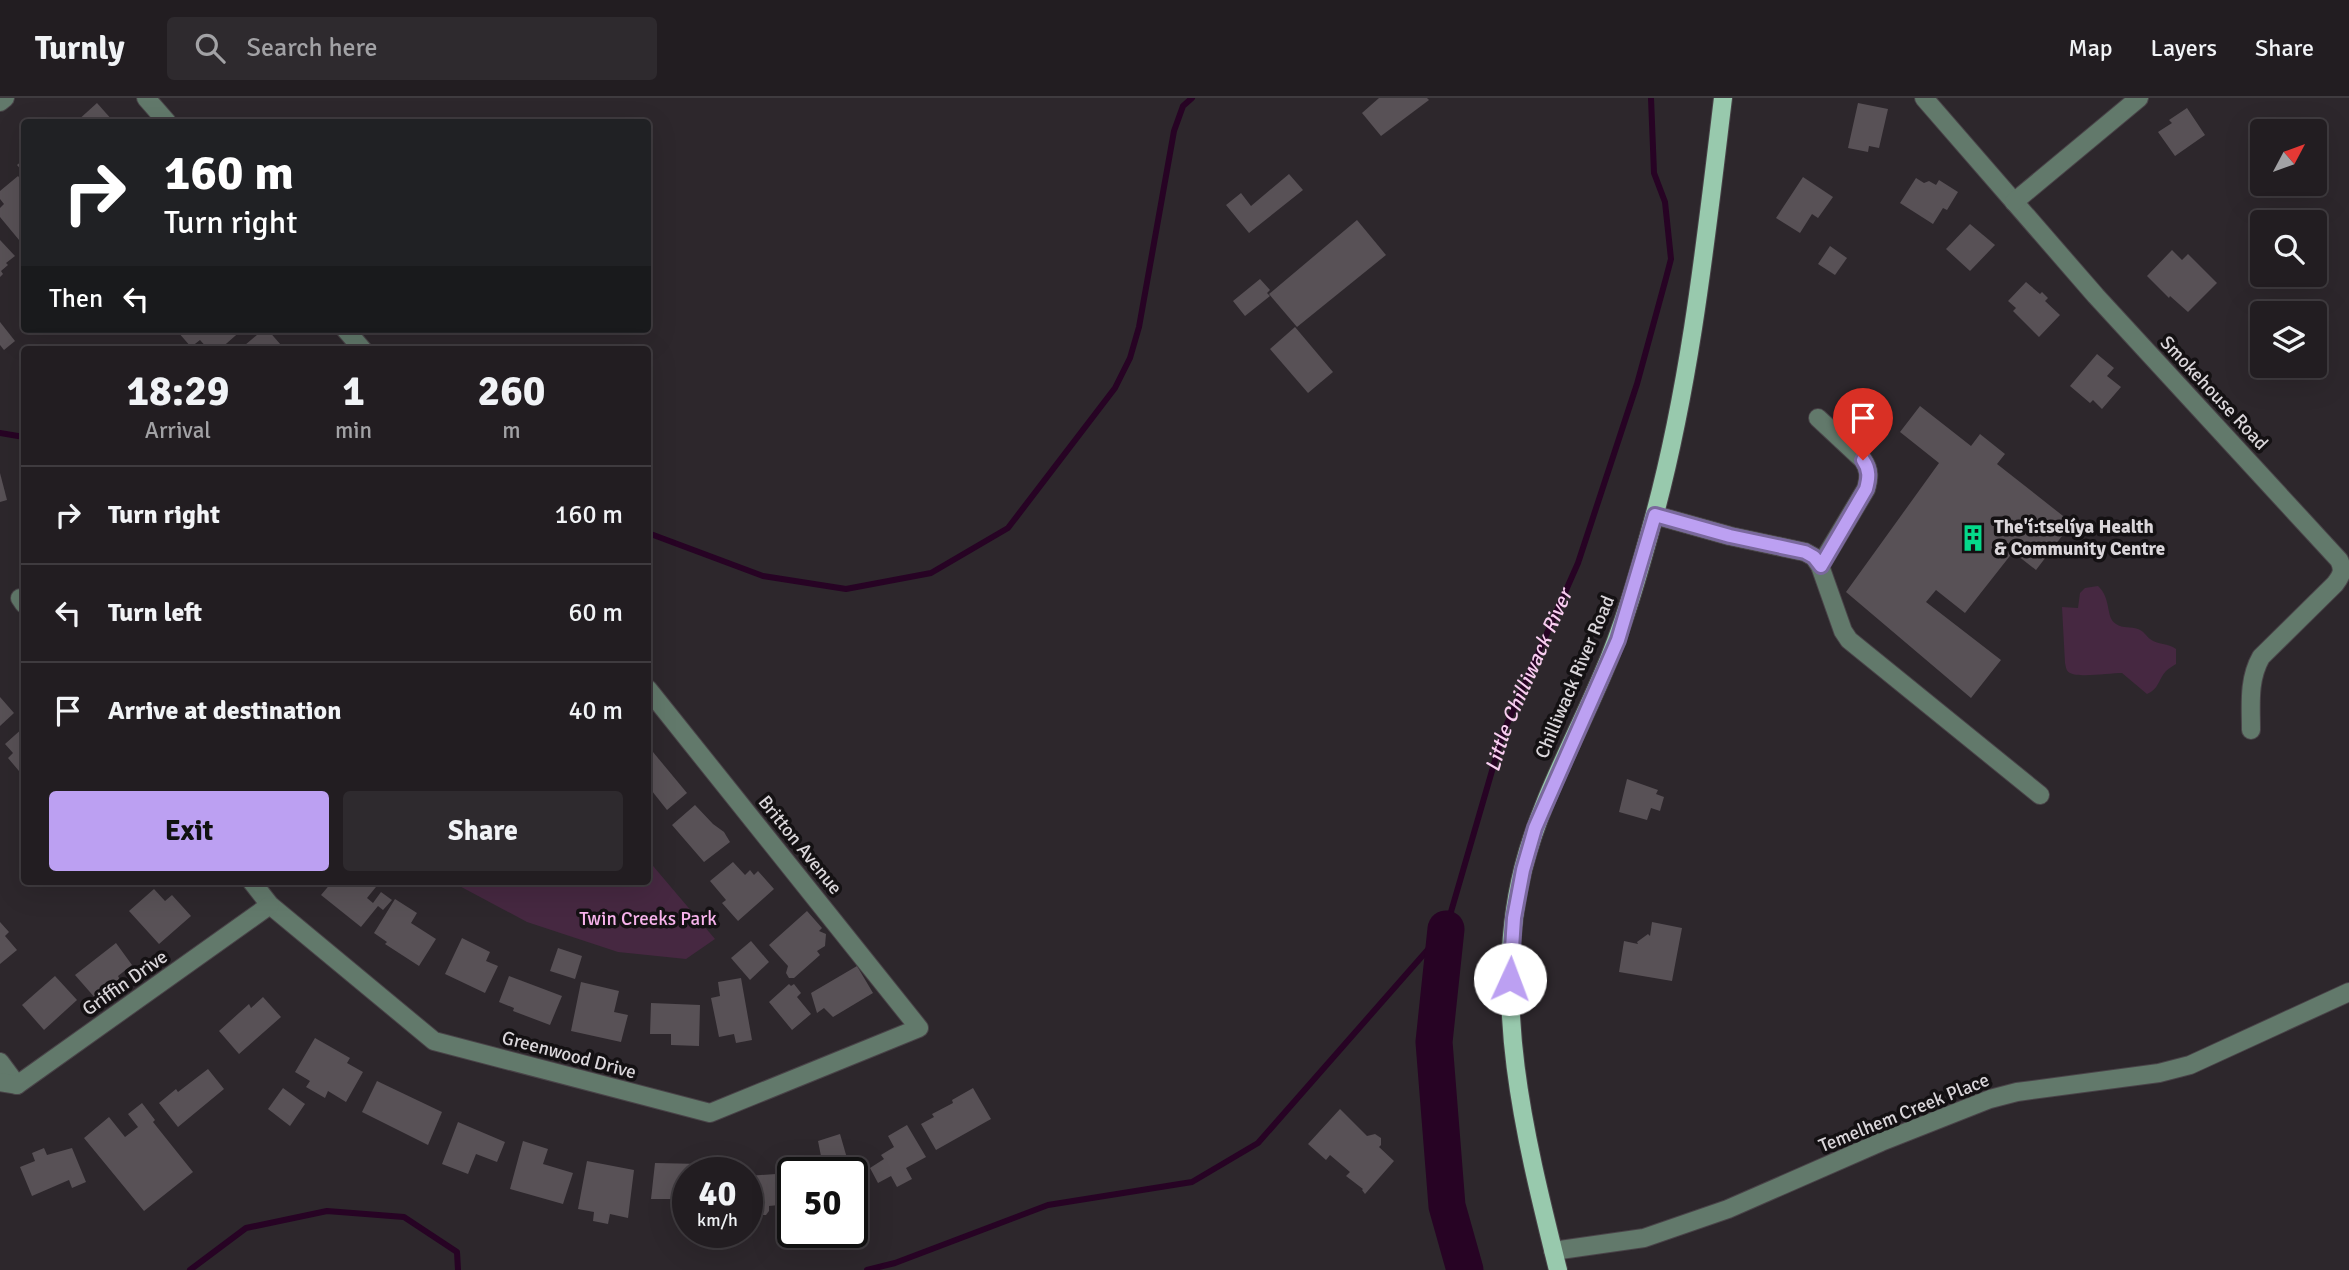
<!DOCTYPE html>
<meta charset="utf-8">
<style>
:root{--surface:#221d21;--page:#2e2a2e;--text:#f1f3f6;--muted:#a2a2a5;--line:#3f3b3f;--accent:#bca0f2}
body{margin:0;font-family:Signika,sans-serif;background:var(--page);color:var(--text);height:100vh;display:flex;flex-direction:column;font-size:26px;white-space:nowrap}
*{box-sizing:border-box;margin:0}
p{font-size:23px;color:var(--muted)}
.icon{flex:none;width:38px;height:38px;fill:none;stroke:currentColor;stroke-width:2;stroke-linecap:round;stroke-linejoin:round}
.map{position:relative;flex:1;overflow:hidden}
.panel{position:absolute;left:21px;top:248px;width:630px;height:539px;display:flex;flex-direction:column;background:var(--surface);border-radius:7px;box-shadow:0 7px 28px #0002,0 0 0 2px var(--line)}
.panel>*{flex:none}
.hud{position:absolute;left:21px;top:21px;width:630px;height:214px;border-radius:7px;box-shadow:0 7px 28px #0002,0 0 0 2px var(--line);background:#202124;color:#fff;overflow:hidden}
.needle{width:46px;rotate:49deg}
.tools{position:absolute;left:2250px;top:21px;display:grid;gap:14px}
.tools a{display:grid;place-items:center;width:77px;height:77px;border-radius:7px;background:var(--surface);box-shadow:0 7px 28px #0002,0 0 0 2px var(--line);font-size:35px}
.speed{position:absolute;left:672px;top:1059px;display:flex;gap:14px;font-size:35px;font-weight:700;text-align:center}
.speed>*{display:grid;place-content:center;width:91px;height:91px;border-radius:50%;background:var(--surface);box-shadow:0 7px 28px #0002,0 0 0 2px var(--line);line-height:1}
.speed small{font-size:18px;font-weight:400}
.speed .limit{border:4px solid #111;border-radius:10px;background:#fff;color:#111}
.pin{position:absolute;display:grid;place-items:center;width:60px;height:60px;color:#fff;margin:-72px -30px;border-radius:50% 50% 50% 0;rotate:-45deg;box-shadow:0 0 7px #0007}
.pin .icon{rotate:45deg}
.me{position:absolute;width:77px;margin:-38px;rotate:2deg;stroke-linejoin:round;filter:drop-shadow(0 0 5px #0008)}
.turn{display:flex;align-items:center;gap:24px;height:147px;padding:0 28px;font-size:32px}
.turn .icon{width:91px;height:91px;stroke-width:2.5}
.turn b{display:block;font-size:49px;line-height:60px}
.then{display:flex;align-items:center;height:66px;padding:0 28px;background:#0003;gap:14px;font-size:26px}
.eta{display:flex;justify-content:space-evenly;align-items:center;height:119px;text-align:center}
.eta b{font-size:42px;font-weight:700;line-height:49px}
.action{display:flex;gap:14px;margin-top:auto;padding:14px 28px}
.action a{flex:1;height:80px;border-radius:7px;background:var(--accent);color:#111;font-size:28px;font-weight:700;line-height:80px;text-align:center}
.action a+a{background:var(--page);color:var(--text)}
ul{padding:0;list-style:none}
li{display:flex;align-items:center;gap:21px;height:98px;padding:0 28px;border-top:2px solid var(--line)}
li div{flex:1}
li b{display:block;font-size:26px}
li em{font-style:normal}
header{display:flex;align-items:center;gap:42px;box-sizing:border-box;height:98px;padding:0 35px;background:var(--surface);border-bottom:2px solid var(--line)}
header strong{font-size:33px}
nav{display:flex;gap:38px;margin-inline-start:auto;font-size:24px}
.search{width:490px;height:63px;background:var(--page);display:flex;align-items:center;gap:18px;box-sizing:border-box;padding:0 24px;border-radius:7px;color:var(--muted);font-size:26px}
.map>svg:first-child{display:block}
.green{fill:#462841}
.lines{fill:none;stroke-linecap:round;stroke-linejoin:round}
.stream{stroke:#270324;stroke-width:6}
.river{stroke:#270324;stroke-width:37}
.building{fill:#585156}
.minor-casing{stroke:#494348;stroke-width:20}
.major-casing{stroke:#494348;stroke-width:20}
.minor{stroke:#62796b;stroke-width:18}
.major{stroke:#98c9ad;stroke-width:18}
.route-casing{stroke:#7a689d;stroke-width:18}
.route{stroke:#bca0f2;stroke-width:12}
.labels{text-anchor:middle;dominant-baseline:central;stroke-width:7;stroke-linejoin:round;paint-order:stroke}
.street-label{font-size:19px;fill:#dad6da;stroke:#141113}
.poi-label{font-size:19px;font-weight:bold;fill:#dad6da;stroke:#141113;text-anchor:start}
.park-label{font-size:19px;fill:#f7b3ec;stroke:#141113}
.water-label{font-size:21px;font-style:italic;fill:#f8cef0;stroke:#141113}
</style>
<header>
<strong>Turnly</strong>
<div class="search"><svg class="icon" aria-label="search" viewBox="0 0 24 24"><circle cx="10" cy="10" r="6"/><path d="M15 15l6 6"/></svg>Search here</div>
<nav><a>Map</a><a>Layers</a><a>Share</a></nav>
</header>
<div class="map">
<svg width="2349" height="1172" viewBox="0 0 2349 1172">
<rect width="100%" height="100%" fill="#2d272c"/>
<g class="green">
<path d="M2098,488C2112,501 2105,519 2116,526C2123,531 2131,528 2138,531C2144,533 2146,538 2150,541C2158,547 2168,545 2176,551V566C2173,568 2169,570 2166,573C2158,582 2159,591 2147,596L2122,575C2111,575 2079,580 2070,575C2066,573 2066,569 2065,565L2062,509L2078,510L2080,495L2085,490Z"/>
<polygon points="648,762 715,841 686,861 618,854 527,824 452,784 648,784"/>
</g>
<g class="lines">
<g class="stream">
<polyline points="0,335 24,339"/>
<polyline points="648,435 763,478 846,491 931,475 1008,430 1115,290 1130,260 1139,229 1174,33 1183,8 1192,0"/>
<polyline points="190,1172 246,1130 327,1113 404,1119 457,1154 458,1172"/>
<path id="s1" d="M867,1172L895,1165L1048,1107L1192,1084L1258,1045L1446,831L1503,635L1578,465L1637,286L1666,180L1671,161L1665,104L1654,75L1651,0"/>
</g>
<polyline class="river" points="1446,831 1434,944 1447,1108 1465,1172"/>
</g>
<g class="building">
<polygon points="1379,0 1427,0 1429,2 1381,38 1362,15"/>
<polygon points="97,5 113,23 111,24 76,24"/>
<polygon points="1858,5 1888,11 1879,50 1869,48 1868,54 1848,50"/>
<polygon points="2187,10 2205,37 2175,58 2158,34 2172,25 2169,22"/>
<polygon points="24,61 24,75 17,67"/>
<polygon points="1289,76 1303,92 1249,135 1226,107 1241,95 1251,108"/>
<polygon points="18,78 24,85 24,148 0,119 0,110 4,106 0,101 0,93"/>
<polygon points="1803,79 1833,99 1818,120 1812,116 1800,135 1776,120"/>
<polygon points="1916,80 1924,85 1929,83 1936,87 1939,82 1958,94 1947,112 1943,110 1933,126 1900,105"/>
<polygon points="1357,122 1386,157 1297,229 1269,196"/>
<polygon points="1970,126 1995,147 1970,173 1946,151"/>
<polygon points="0,142 15,158 6,165 8,167 1,173 3,176 0,179"/>
<polygon points="1830,148 1847,160 1835,177 1818,166"/>
<polygon points="2172,152 2182,162 2188,156 2217,185 2188,214 2170,198 2169,200 2147,178"/>
<polygon points="1260,181 1270,192 1267,195 1270,198 1245,218 1233,203"/>
<polygon points="2026,184 2040,196 2042,194 2048,200 2045,203 2060,217 2039,239 2013,213 2016,210 2008,203"/>
<polygon points="0,224 15,243 4,252 0,247"/>
<polygon points="1295,229 1333,274 1308,295 1270,251"/>
<polygon points="182,231 243,231 219,252 209,252 200,242 191,249 178,234"/>
<polygon points="264,231 267,231 281,247 277,252 239,252"/>
<polygon points="2097,256 2114,270 2107,278 2121,289 2102,311 2093,302 2090,305 2070,288"/>
<polygon points="1920,308 1971,348 1980,336 2005,356 1997,366 2072,425 2036,472 2013,454 1965,515 1936,492 1926,504 2001,562 1971,600 1846,494 1939,365 1900,334"/>
<polygon points="0,375 7,402 0,404"/>
<polygon points="23,401 24,401 24,422 20,421"/>
<polygon points="0,599 14,615 0,628"/>
<polygon points="24,629 24,679 8,660 13,655 5,646"/>
<polygon points="648,648 687,695 667,712 648,688"/>
<polygon points="1627,681 1658,692 1656,696 1664,699 1660,713 1651,710 1647,722 1619,714"/>
<polygon points="695,707 713,726 724,734 730,744 704,764 672,727"/>
<polygon points="733,764 745,777 750,772 754,777 758,773 774,791 738,823 722,805 726,802 710,783"/>
<polygon points="332,784 380,784 367,800 373,805 381,794 392,802 383,812 378,808 361,829 321,797"/>
<polygon points="154,791 165,803 172,797 191,818 159,846 129,813"/>
<polygon points="395,801 417,815 411,825 436,841 419,868 385,846 387,844 374,835"/>
<polygon points="807,813 822,830 819,833 826,836 825,848 817,853 820,857 794,880 789,880 786,875 788,868 769,847"/>
<polygon points="0,824 9,834 5,838 17,852 0,866"/>
<polygon points="1652,824 1682,830 1672,883 1619,874 1624,843 1638,846 1637,844 1648,836 1650,838"/>
<polygon points="462,840 490,854 486,863 498,868 485,895 445,876"/>
<polygon points="751,843 769,864 750,882 731,860"/>
<polygon points="116,845 132,867 118,878 120,882 96,901 75,877"/>
<polygon points="558,850 582,858 575,881 550,873"/>
<polygon points="857,868 873,895 833,919 824,910 817,915 811,895"/>
<polygon points="55,878 77,902 44,932 22,907"/>
<polygon points="509,878 562,898 550,927 513,913 514,910 499,904"/>
<polygon points="741,880 752,942 736,945 734,936 719,939 711,900 720,898 718,884"/>
<polygon points="581,884 619,893 614,914 628,917 621,944 571,933"/>
<polygon points="789,886 791,888 794,886 801,895 797,899 811,916 792,932 769,904"/>
<polygon points="263,899 281,919 239,956 219,933 249,906 251,910"/>
<polygon points="651,905 700,907 699,948 671,947 671,936 650,936"/>
<polygon points="315,940 350,960 347,965 363,974 346,1004 328,993 325,1000 306,989 310,983 295,974"/>
<polygon points="208,971 224,991 178,1029 159,1005 176,991 178,994"/>
<polygon points="377,983 442,1014 428,1047 362,1014"/>
<polygon points="283,990 305,1006 290,1028 268,1011"/>
<polygon points="973,990 991,1021 936,1052 921,1026 934,1019 932,1016 953,1005 952,1002"/>
<polygon points="142,1005 155,1022 153,1024 193,1074 144,1113 84,1040 109,1019 125,1039 138,1029 128,1016"/>
<polygon points="1340,1011 1367,1038 1375,1036 1381,1040 1381,1047 1379,1049 1394,1063 1365,1096 1362,1092 1363,1091 1346,1078 1350,1074 1330,1057 1326,1062 1308,1046"/>
<polygon points="458,1024 505,1044 497,1064 476,1056 468,1076 442,1066"/>
<polygon points="907,1027 926,1059 906,1070 912,1081 897,1089 891,1078 878,1085 870,1070 884,1061 881,1057 894,1049 888,1038"/>
<polygon points="840,1036 851,1074 801,1074 798,1064 821,1058 818,1043"/>
<polygon points="523,1043 548,1051 543,1066 573,1075 563,1106 510,1091"/>
<polygon points="44,1050 47,1057 72,1050 86,1084 72,1090 69,1082 32,1098 20,1069 35,1063 32,1055"/>
<polygon points="587,1063 634,1072 628,1120 610,1116 608,1126 593,1123 594,1114 578,1111"/>
<polygon points="655,1065 701,1066 700,1074 688,1074 688,1101 651,1101"/>
<polygon points="776,1076 779,1107 769,1108 769,1113 766,1117 762,1117 757,1114 756,1108 747,1108 747,1078"/>
</g>
<g class="lines">
<defs>
<g id="minor">
<polyline points="146,0 167,24"/>
<path d="M1924,0L2096,198L2339,462C2344,472 2342,477 2335,486L2261,559C2248,582 2251,607 2251,632"/>
<polyline points="0,4 5,0"/>
<polyline points="2014,104 2139,0"/>
<polyline points="345,231 363,252"/>
<path d="M1818,320L1863,362C1870,372 1869,380 1866,391L1820,468"/>
<polyline points="1655,417 1730,438 1805,454 1814,459 1820,468 1843,533 1849,542 2040,697"/>
<polyline points="24,500 20,500 24,506"/>
<polyline points="252,784 270,807 434,943 710,1015 919,930 648,591"/>
<polyline points="0,964 17,987"/>
<polyline points="0,984 17,987 270,807"/>
<polyline points="1553,1153 1644,1140 1728,1111 1881,1044 1990,1001 2017,994 2159,975 2190,967 2349,894"/>
</g>
<path id="major" d="M1558,1172C1526,1043 1490,903 1523,771C1540,704 1574,643 1601,580C1624,528 1639,474 1654,419C1691,282 1706,140 1723,0"/>
</defs>
<use href="#minor" class="minor-casing"/>
<use href="#major" class="major-casing"/>
<use href="#minor" class="minor"/>
<use href="#major" class="major"/>
</g>
<g class="lines">
<defs>
<path id="route" d="M1510,881L1514,820L1523,772L1535,730L1618,542L1655,417L1730,438L1805,454L1814,459L1821,468L1866,391C1869,380 1870,372 1863,362"/>
</defs>
<use href="#route" class="route-casing"/>
<use href="#route" class="route"/>
</g>
<defs>
<symbol id="building-bare" viewBox="-9 -9 18 18"><path d="M-4-6H4V6H1V3H-1V6H-4ZM-2.5-4.3h1.7v1.8h-1.7ZM.8-4.3h1.7v1.8H.8ZM-2.5-1h1.7V.8h-1.7ZM.8-1h1.7V.8H.8Z" fill="#05d98b" stroke="#141113" stroke-width="2.5" paint-order="stroke"/></symbol>
</defs>
<g fill-rule="evenodd">
<use href="#building-bare" x="1954" y="421" width="38" height="38"/>
</g>
<g class="labels">
<g class="street-label">
<text transform="translate(2214 295) rotate(47)">Smokehouse Road</text>
<text transform="translate(1575 579) rotate(-67)">Chilliwack River Road</text>
<text transform="translate(800 747) rotate(51)">Britton Avenue</text>
<text transform="translate(125 885) rotate(-35)">Griffin Drive</text>
<text transform="translate(569 957) rotate(15)">Greenwood Drive</text>
<text transform="translate(1904 1015) rotate(-22)">Temelhem Creek Place</text>
</g>
<g class="poi-label">
<text x="1994" y="429">The'í:tselíya Health<tspan x="1994" dy="22">&amp; Community Centre</tspan></text>
</g>
<g class="park-label">
<text x="648" y="821">Twin Creeks Park</text>
</g>
<g class="water-label">
<text stroke="none"><textPath href="#s1" startOffset="962">Little Chilliwack River</textPath></text>
</g>
</g>
</svg>
<div class="tools">
<a><svg class="needle" viewBox="-14 -14 28 28"><path d="M0-13l5 13h-10z" fill="#e53935"/><path d="M0 13l5-13h-10z" fill="#a2a2a5"/></svg></a>
<a><svg class="icon" aria-label="search" viewBox="0 0 24 24"><circle cx="10" cy="10" r="6"/><path d="M15 15l6 6"/></svg></a>
<a><svg class="icon" aria-label="layers" viewBox="0 0 24 24"><path d="M12 4l9 5-9 5-9-5zM3 14l9 5 9-5"/></svg></a>
</div>
<div class="speed"><div>40<small>km/h</small></div><div class="limit">50</div></div>
<div class="pin" style="left:1863px;top:362px;background:#d93025"><svg class="icon" aria-label="arrive" viewBox="0 0 24 24"><path d="M6 21V4h12l-3 4 3 4H6"/></svg></div>
<svg class="me" style="left:1510px;top:881px" viewBox="-20 -20 40 40"><circle r="19" fill="#fff"/><path d="M0-13L10 11 0 6-10 11z" fill="#bca0f2"/></svg>
<div class="hud">
<div class="turn"><svg class="icon" aria-label="right" viewBox="0 0 24 24"><path d="M7 20v-9h11M14 6l5 5-5 5"/></svg><div><b>160 m</b>Turn right</div></div>
<div class="then">Then<svg class="icon" aria-label="left" viewBox="0 0 24 24"><path d="M17 20v-9H6M10 6l-5 5 5 5"/></svg></div>
</div>
<section class="panel">
<div class="eta">
<div><b>18:29</b><p>Arrival</p></div>
<div><b>1</b><p>min</p></div>
<div><b>260</b><p>m</p></div>
</div>
<ul>
<li><svg class="icon" aria-label="right" viewBox="0 0 24 24"><path d="M7 20v-9h11M14 6l5 5-5 5"/></svg><div><b>Turn right</b></div><em>160 m</em></li>
<li><svg class="icon" aria-label="left" viewBox="0 0 24 24"><path d="M17 20v-9H6M10 6l-5 5 5 5"/></svg><div><b>Turn left</b></div><em>60 m</em></li>
<li><svg class="icon" aria-label="arrive" viewBox="0 0 24 24"><path d="M6 21V4h12l-3 4 3 4H6"/></svg><div><b>Arrive at destination</b></div><em>40 m</em></li>
</ul>
<div class="action"><a>Exit</a><a>Share</a></div>
</section>
</div>
